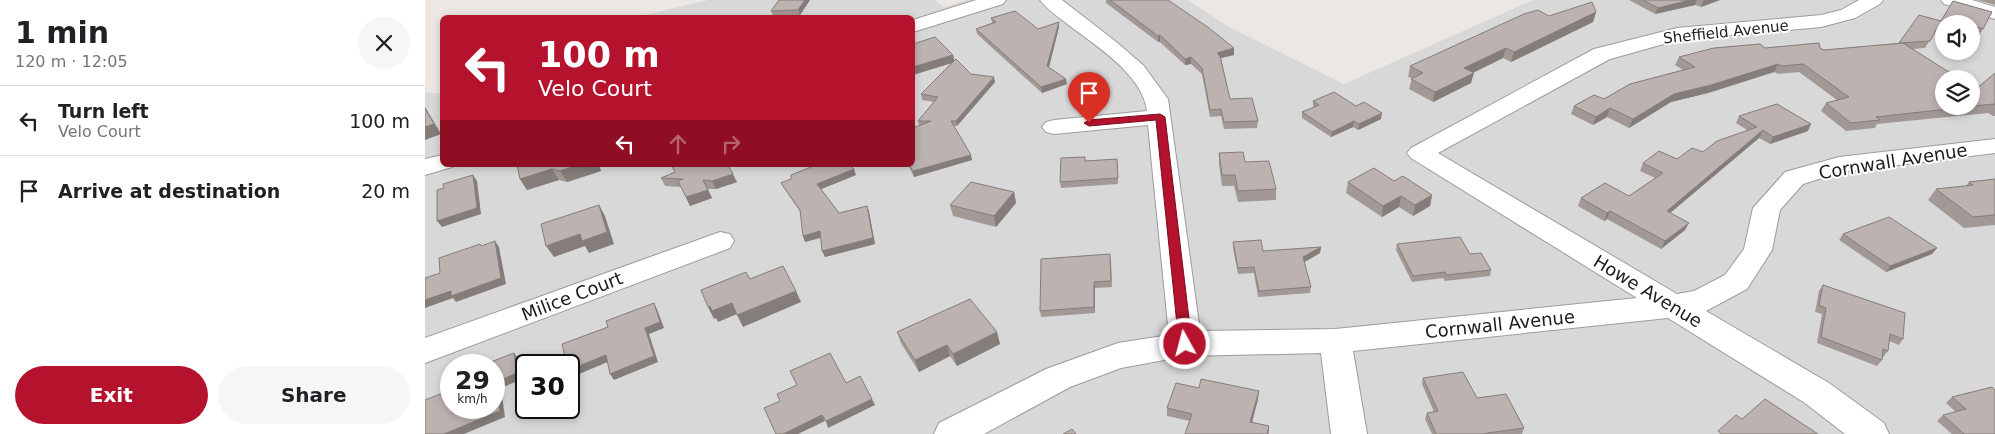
<!DOCTYPE html>
<meta charset="utf-8">
<style>
:root{--surface:#fff;--page:#f6f6f6;--text:#202124;--muted:#757577;--line:#e0e0e0;--accent:#b5122d}
body{margin:0;font-family:"DejaVu Sans",sans-serif;background:var(--page);color:var(--text);height:100vh;display:flex;flex-direction:column;font-size:19px;white-space:nowrap}
*{box-sizing:border-box;margin:0}
p{font-size:16px;color:var(--muted)}
.icon{flex:none;width:28px;height:28px;fill:none;stroke:currentColor;stroke-width:2;stroke-linecap:round;stroke-linejoin:round}
.map{position:relative;flex:1;overflow:hidden}
.side{display:flex;flex-direction:column;background:var(--surface);width:425px}
.side>*{flex:none}
.guide{position:absolute;left:15px;top:15px;width:475px;height:152px;border-radius:8px;box-shadow:0 2px 8px #0003;background:#b5122d;color:#fff;overflow:hidden}
.tools{position:absolute;left:1510px;top:15px;display:grid;gap:10px}
.tools a{display:grid;place-items:center;width:45px;height:45px;border-radius:50%;background:var(--surface);box-shadow:0 2px 8px #0003;font-size:25px}
.speed{position:absolute;left:15px;top:354px;display:flex;gap:10px;font-size:25px;font-weight:700;text-align:center}
.speed>*{display:grid;place-content:center;width:65px;height:65px;border-radius:50%;background:var(--surface);box-shadow:0 2px 8px #0003;line-height:1}
.speed small{font-size:12px;font-weight:400}
.speed .limit{border:2px solid #111;border-radius:8px;background:#fff;color:#111}
.pin{position:absolute;display:grid;place-items:center;width:42px;height:42px;color:#fff;margin:-51px -21px;border-radius:50% 50% 50% 0;rotate:-45deg;box-shadow:0 0 5px #0007}
.pin .icon{rotate:45deg}
.me{position:absolute;width:55px;margin:-28px;rotate:353deg;stroke-linejoin:round;filter:drop-shadow(0 0 4px #0008)}
.turn{display:flex;align-items:center;gap:18px;height:105px;padding:0 15px;font-size:22px}
.turn .icon{width:65px;height:65px;stroke-width:2.5}
.turn b{display:block;font-size:35px;line-height:42px}
.lanes{display:flex;align-items:center;height:48px;padding:0 15px;background:#0003;justify-content:center;gap:25px;direction:ltr}
.lanes .off{opacity:.35}
.round{display:grid;place-items:center;flex:none;width:52px;height:52px;border-radius:26px;background:var(--page)}
.headline{display:flex;align-items:center;justify-content:space-between;height:85px;padding:0 15px}
h1{font-size:30px;font-weight:700;line-height:38px}
.primary-button{display:flex;gap:10px;margin-top:auto;padding:10px 15px}
.primary-button a{flex:1;height:58px;border-radius:30px;background:var(--accent);color:#fff;font-size:20px;font-weight:700;line-height:58px;text-align:center}
.primary-button a+a{background:var(--page);color:var(--text)}
ul{padding:0;list-style:none}
li{display:flex;align-items:center;gap:15px;height:70px;padding:0 15px;border-top:1px solid var(--line)}
li div{flex:1}
li b{display:block;font-size:19px}
li em{font-style:normal}
main{display:flex;flex:1;min-height:0}
.map>svg:first-child{display:block}
.residential{fill:#d9d8d9;fill-rule:evenodd}
.lines{fill:none;stroke-linecap:round;stroke-linejoin:round}
.minor-casing{stroke:#9c9c9c;stroke-width:2}
.minor{fill:#fff;fill-rule:evenodd}
.wall{fill:#a29996}
.shaded-wall{fill:#847d7a}
.building{fill:#bcb2af;stroke:#847d7a}
.route{fill:#b5122d;stroke:#760c1d}
.labels{text-anchor:middle;dominant-baseline:central;stroke-width:4;stroke-linejoin:round;paint-order:stroke}
.far-street-label{font-size:15px;fill:#1b1b1b;stroke:#fff}
.street-label{font-size:18px;fill:#1b1b1b;stroke:#fff}
</style>
<main>
<section class="side">
<div class="headline"><div><h1>1 min</h1><p>120 m · 12:05</p></div><a class="round"><svg class="icon" aria-label="close" viewBox="0 0 24 24"><path d="M6 6l12 12M18 6L6 18"/></svg></a></div>
<ul>
<li><svg class="icon" aria-label="left" viewBox="0 0 24 24"><path d="M17 20v-9H6M10 6l-5 5 5 5"/></svg><div><b>Turn left</b><p>Velo Court</p></div><em>100 m</em></li>
<li><svg class="icon" aria-label="arrive" viewBox="0 0 24 24"><path d="M6 21V4h12l-3 4 3 4H6"/></svg><div><b>Arrive at destination</b></div><em>20 m</em></li>
</ul>
<div class="primary-button"><a>Exit</a><a>Share</a></div>
</section>
<div class="map">
<svg width="1570" height="434" viewBox="0 0 1570 434">
<rect width="100%" height="100%" fill="#ece7e2"/>
<path class="residential" d="M283,0H509L519,7L541,0H763L804,27L919,84L1108,0H1570V434H0V92L17,94L18,165H488V18H217L216,16ZM1519,24H1546V51H1519ZM1519,79H1546V106H1519ZM26,365H69V408H26ZM101,365H144V408H101Z"/>
<g class="lines">
<defs>
<g id="minor">
<polygon points="551,0 581,0 578,4 488,32 488,20"/>
<path d="M615,0H637L690,41L718,65L743,99L775,331L910,329L1212,298L986,158L982,153L986,148L1169,49L1252,28L1396,15L1416,10L1434,0H1458L1455,4L1430,18L1396,27L1253,40L1185,59L1013,153L1252,294L1269,291L1300,275L1319,249L1328,208L1360,172L1414,157L1570,139V153L1416,172L1378,184L1355,210L1347,250L1322,289L1281,311L1404,383L1459,423L1464,434H1420L1380,403L1243,318L928,351L942,434H906L896,353L761,356L696,368L645,387L559,434H509L514,423L621,369L693,343L744,335L723,125L629,134L621,132L617,127L621,122L629,120L722,111C718,74 668,44 641,23C632,16 622,9 615,0Z"/>
<polygon points="1516,0 1547,0 1570,7 1570,19 1519,4"/>
<polygon points="18,155 18,165 29,165 27,167 0,175 0,159"/>
<polygon points="295,232 305,234 309,241 305,248 0,363 0,338"/>
</g>
</defs>
<use href="#minor" class="minor-casing"/>
<use href="#minor" class="minor"/>
</g>
<g class="wall">
<polygon points="385,0 375,15 348,16 346,11"/>
<polygon points="681,0 743,0 809,55 796,58 805,99 833,121 832,128 799,129 796,116 785,117 777,74 766,64 760,65 735,42 733,42 681,3"/>
<polygon points="1204,0 1295,0 1276,7 1270,5 1230,14"/>
<polygon points="1553,0 1570,0 1570,5"/>
<polygon points="1528,1 1567,12 1554,36 1549,34 1546,39 1546,24 1519,24 1519,34 1510,32 1500,48 1488,49 1535,79 1519,79 1519,106 1546,106 1546,86 1551,89 1570,73 1570,116 1568,116 1563,113 1452,124 1450,128 1421,131 1396,111 1401,103 1412,100 1374,72 1353,74 1349,72 1283,93 1246,102 1204,128 1182,117 1168,125 1146,114 1149,106 1169,95 1179,99 1205,84 1258,70 1250,65 1254,57 1289,48 1335,44 1340,48 1394,43 1395,48 1399,50 1474,43 1494,15 1516,21"/>
<polygon points="1171,12 1168,22 1086,62 1078,58 1048,73 1046,83 1008,102 984,89 987,78 983,77 985,66 1124,16"/>
<polygon points="566,18 613,29 634,22 634,27 624,67 642,84 617,93 552,34 551,29 567,23"/>
<polygon points="488,44 528,55 529,60 546,74 570,82 532,126 529,126 546,155 547,160 489,177 483,165 488,165 494,125 493,121 509,102 497,100 496,94 526,63 488,75"/>
<polygon points="888,101 931,106 956,119 933,130 928,127 906,137 877,118 877,112 889,107 888,106"/>
<polygon points="1314,116 1383,131 1345,144 1334,138 1245,213 1260,230 1236,249 1182,219 1179,221 1153,206 1156,198 1204,196 1230,178 1215,171 1218,163 1252,159 1278,152 1322,130 1311,123"/>
<polygon points="794,153 820,162 851,189 851,200 813,202 809,186 797,186 794,164"/>
<polygon points="692,159 693,184 636,188 635,182 661,161"/>
<polygon points="92,165 174,165 176,171 142,182 134,180 102,190 95,179"/>
<polygon points="431,175 396,189 414,213 442,206 444,212 450,244 400,257 396,238 380,242 378,236 376,213 359,188 356,183"/>
<polygon points="236,178 312,182 291,189 283,189 287,198 265,206 256,187 240,186"/>
<polygon points="1570,179 1570,225 1539,228 1503,200 1511,189 1541,186 1544,182"/>
<polygon points="969,181 1007,195 1005,206 988,216 974,207 957,217 921,193 923,182"/>
<polygon points="589,192 591,203 571,227 528,216 525,205"/>
<polygon points="1418,234 1512,248 1507,254 1461,272 1414,240"/>
<polygon points="808,242 838,251 896,247 895,253 879,262 886,287 885,293 833,297 829,273 813,274 808,248"/>
<polygon points="972,244 1045,254 1066,270 1065,276 1020,281 1018,278 987,282 971,250"/>
<polygon points="686,260 687,287 670,288 670,313 616,317 615,311"/>
<polygon points="1398,285 1478,339 1474,345 1464,341 1463,351 1458,357 1457,357 1457,360 1452,366 1392,343 1397,314 1390,312 1394,291"/>
<polygon points="472,332 572,332 575,344 532,366 525,356 494,372 476,343"/>
<polygon points="998,378 1052,398 1099,428 1097,434 1007,434 1000,419 1002,413 1009,412 997,384"/>
<polygon points="1569,390 1570,434 1527,434 1512,421 1518,415 1531,412 1521,403 1527,397"/>
<polygon points="833,399 827,422 844,426 844,434 765,421 742,416 742,408"/>
</g>
<g class="shaded-wall">
<polygon points="380,0 385,0 375,15 373,10"/>
<polygon points="1265,0 1272,0 1270,5 1230,14 1233,8"/>
<polygon points="1280,0 1295,0 1276,7 1278,1"/>
<polygon points="1171,12 1168,22 1086,62 1089,52"/>
<polygon points="634,22 634,27 623,71 622,66"/>
<polygon points="735,35 735,42 733,42 733,36"/>
<polygon points="809,48 809,55 792,59 792,53"/>
<polygon points="1081,48 1078,58 1037,78 1039,68"/>
<polygon points="528,55 530,62 488,75 488,67"/>
<polygon points="766,57 766,64 760,65 760,59"/>
<polygon points="1353,64 1349,72 1283,93 1246,102 1204,128 1208,119 1249,94"/>
<polygon points="1049,73 1046,83 1008,102 1010,92"/>
<polygon points="569,77 570,82 532,126 531,121"/>
<polygon points="641,79 642,84 617,93 616,87"/>
<polygon points="0,107 6,117 16,134 0,140"/>
<polygon points="1185,108 1182,117 1168,125 1171,117"/>
<polygon points="957,113 956,119 933,130 934,124"/>
<polygon points="929,121 928,127 906,137 907,132"/>
<polygon points="1386,124 1383,131 1345,144 1348,137"/>
<polygon points="1338,130 1334,138 1238,219 1242,211"/>
<polygon points="546,155 547,160 489,177 488,171"/>
<polygon points="153,165 174,165 176,171 142,182 135,171"/>
<polygon points="127,169 134,180 102,190 95,179"/>
<polygon points="429,169 431,175 394,190 392,184"/>
<polygon points="308,174 312,182 291,189 287,181"/>
<polygon points="48,175 52,181 56,214 17,227 12,221"/>
<polygon points="283,190 287,198 265,206 261,197"/>
<polygon points="589,192 591,203 571,227 569,216"/>
<polygon points="1007,195 1005,206 988,216 990,205"/>
<polygon points="976,196 974,207 957,217 958,206"/>
<polygon points="174,205 180,216 189,244 164,253 160,246 129,257 121,246 155,234"/>
<polygon points="442,206 444,212 450,244 400,257 397,251"/>
<polygon points="1185,211 1182,219 1179,221 1182,213"/>
<polygon points="1264,223 1260,230 1236,249 1240,241"/>
<polygon points="395,231 397,237 380,242 378,236"/>
<polygon points="70,241 74,247 81,284 31,302 28,298 0,308 0,300"/>
<polygon points="896,247 895,253 878,263 878,257"/>
<polygon points="1512,248 1507,254 1461,272 1465,266"/>
<polygon points="669,282 670,288 670,313 669,307"/>
<polygon points="371,291 376,302 318,327 312,315"/>
<polygon points="229,303 232,309 239,328 224,334 233,362 189,380 185,374"/>
<polygon points="307,303 312,314 293,322 291,318 289,319 283,307"/>
<polygon points="572,332 575,344 532,366 528,354"/>
<polygon points="522,345 525,356 494,372 490,360"/>
<polygon points="89,353 94,359 97,379 76,388 80,417 39,434 19,434 71,382"/>
<polygon points="181,355 185,361 147,377 144,372 144,370"/>
<polygon points="834,391 833,399 825,430 825,422"/>
<polygon points="447,399 450,405 403,428 401,421"/>
<polygon points="397,415 400,421 373,434 358,434"/>
</g>
<g class="building">
<polygon points="354,0 380,0 373,10 346,11"/>
<polygon points="685,0 743,0 784,28 809,48 792,53 795,56 805,99 827,98 833,121 799,122 796,109 785,110 777,68 766,57 760,59 735,35 733,36"/>
<polygon points="1218,0 1265,0 1233,8"/>
<polygon points="1528,1 1567,12 1558,29 1553,27 1549,35 1546,34 1546,24 1519,24 1519,26 1514,25 1505,41 1474,43 1494,15 1516,21"/>
<polygon points="1167,2 1171,12 1089,52 1081,48 1039,68 1049,73 1010,92 986,79 998,73 985,66 1099,14 1113,10 1124,16"/>
<polygon points="590,11 613,29 634,22 622,66 641,79 616,87 551,29 571,22 566,18"/>
<polygon points="510,37 528,55 488,67 488,44"/>
<polygon points="1394,43 1395,48 1399,50 1478,43 1535,79 1519,79 1519,106 1546,106 1546,86 1551,89 1570,73 1570,105 1568,104 1451,117 1455,120 1426,123 1401,103 1424,97 1378,64 1357,66 1353,64 1286,85 1249,94 1208,119 1185,108 1171,117 1149,106 1169,95 1179,99 1205,84 1270,67 1254,57 1289,48 1335,44 1340,48"/>
<polygon points="531,59 546,74 569,77 531,121 526,121 546,155 488,171 484,165 488,165 488,128 506,121 493,121 513,97 496,94"/>
<polygon points="909,92 931,106 939,102 957,113 934,124 929,121 907,132 877,112 894,105 888,101"/>
<polygon points="1352,104 1386,124 1348,137 1338,130 1242,211 1264,223 1240,241 1185,211 1182,213 1156,198 1180,183 1204,196 1238,173 1218,163 1234,151 1252,159 1267,148 1278,152 1292,141 1332,127 1314,116"/>
<polygon points="0,108 9,124 0,127"/>
<polygon points="818,152 820,162 844,161 851,189 813,191 810,175 797,175 794,153"/>
<polygon points="660,157 660,161 692,159 693,178 635,182 636,158"/>
<polygon points="92,165 153,165 135,171 127,169 95,179"/>
<polygon points="246,165 303,165 308,174 287,181 278,180 283,190 261,197 253,181 258,179 236,178 250,172"/>
<polygon points="391,165 425,165 429,169 392,184 414,213 442,206 448,238 397,251 395,231 378,236 375,210 356,183 366,179 366,175"/>
<polygon points="949,168 969,181 978,176 1007,195 990,205 976,196 958,206 923,182"/>
<polygon points="48,175 52,208 12,221 12,190 19,188 18,184"/>
<polygon points="1570,179 1570,215 1548,217 1511,189 1548,185 1544,182"/>
<polygon points="546,182 589,192 569,216 525,205"/>
<polygon points="174,205 182,232 157,241 155,234 121,246 116,224"/>
<polygon points="1464,217 1512,248 1465,266 1418,234"/>
<polygon points="1035,237 1045,254 1056,253 1066,270 1021,275 1020,272 988,276 972,244"/>
<polygon points="836,240 838,251 896,247 878,257 886,287 834,291 829,267 813,268 808,242"/>
<polygon points="70,241 76,278 26,296 26,291 0,300 0,278 15,273 14,258 55,244 56,246"/>
<polygon points="685,254 686,281 669,282 669,307 615,311 616,259"/>
<polygon points="358,266 371,291 312,315 307,303 287,311 285,306 283,307 276,290 321,272 325,279"/>
<polygon points="1398,285 1480,313 1478,339 1465,334 1463,351 1458,349 1457,360 1396,337 1401,308 1394,305"/>
<polygon points="545,299 572,332 528,354 522,345 490,360 472,332"/>
<polygon points="229,303 235,322 220,328 229,356 185,374 181,355 144,370 144,365 142,365 137,344 183,327 181,321"/>
<polygon points="89,353 92,373 71,382 75,411 19,434 0,434 0,400 26,390 26,408 69,408 69,365 58,365"/>
<polygon points="405,353 421,383 435,376 447,399 401,421 397,415 358,434 351,434 339,408 355,401 352,394 372,385 365,371"/>
<polygon points="1038,372 1052,398 1081,394 1099,428 1056,434 1011,434 1002,413 1013,411 998,378"/>
<polygon points="776,379 834,391 825,422 844,426 842,434 760,434 767,414 742,408 751,383 774,388"/>
<polygon points="1567,387 1570,390 1570,434 1539,434 1518,415 1541,409 1527,397"/>
<polygon points="1340,399 1393,434 1297,434 1293,431 1311,415 1317,419"/>
<polygon points="647,429 651,434 638,434"/>
</g>
<polygon class="route" points="735,114 740,117 767,344 765,348 756,348 754,344 731,120 664,126 659,123 664,120"/>
<g class="labels">
<g class="far-street-label">
<text transform="translate(1301 32) rotate(-6)">Sheffield Avenue</text>
</g>
<g class="street-label">
<text transform="translate(1468 161) rotate(-9)">Cornwall Avenue</text>
<text transform="translate(1223 291) rotate(31)">Howe Avenue</text>
<text transform="translate(147 296) rotate(-21)">Milice Court</text>
<text transform="translate(1075 324) rotate(-6)">Cornwall Avenue</text>
</g>
</g>
</svg>
<div class="tools">
<a><svg class="icon" aria-label="sound" viewBox="0 0 24 24"><path d="M4 9h4l5-4v14l-5-4H4zM17 9q2 3 0 6"/></svg></a>
<a><svg class="icon" aria-label="layers" viewBox="0 0 24 24"><path d="M12 4l9 5-9 5-9-5zM3 14l9 5 9-5"/></svg></a>
</div>
<div class="speed"><div>29<small>km/h</small></div><div class="limit">30</div></div>
<div class="pin" style="left:664px;top:123px;background:#d93025"><svg class="icon" aria-label="arrive" viewBox="0 0 24 24"><path d="M6 21V4h12l-3 4 3 4H6"/></svg></div>
<svg class="me" style="left:760px;top:344px" viewBox="-20 -20 40 40"><circle r="17" fill="#b5122d" stroke="#fff" stroke-width="3"/><path d="M0-11L8 9 0 5-8 9z" fill="#fff"/></svg>
<div class="guide">
<div class="turn"><svg class="icon" aria-label="left" viewBox="0 0 24 24"><path d="M17 20v-9H6M10 6l-5 5 5 5"/></svg><div><b>100 m</b>Velo Court</div></div>
<div class="lanes"><svg class="icon" aria-label="left" viewBox="0 0 24 24"><path d="M17 20v-9H6M10 6l-5 5 5 5"/></svg><svg class="icon off" aria-label="ahead" viewBox="0 0 24 24"><path d="M12 20V5M6 11l6-6 6 6"/></svg><svg class="icon off" aria-label="right" viewBox="0 0 24 24"><path d="M7 20v-9h11M14 6l5 5-5 5"/></svg></div>
</div>
</div>
</main>
